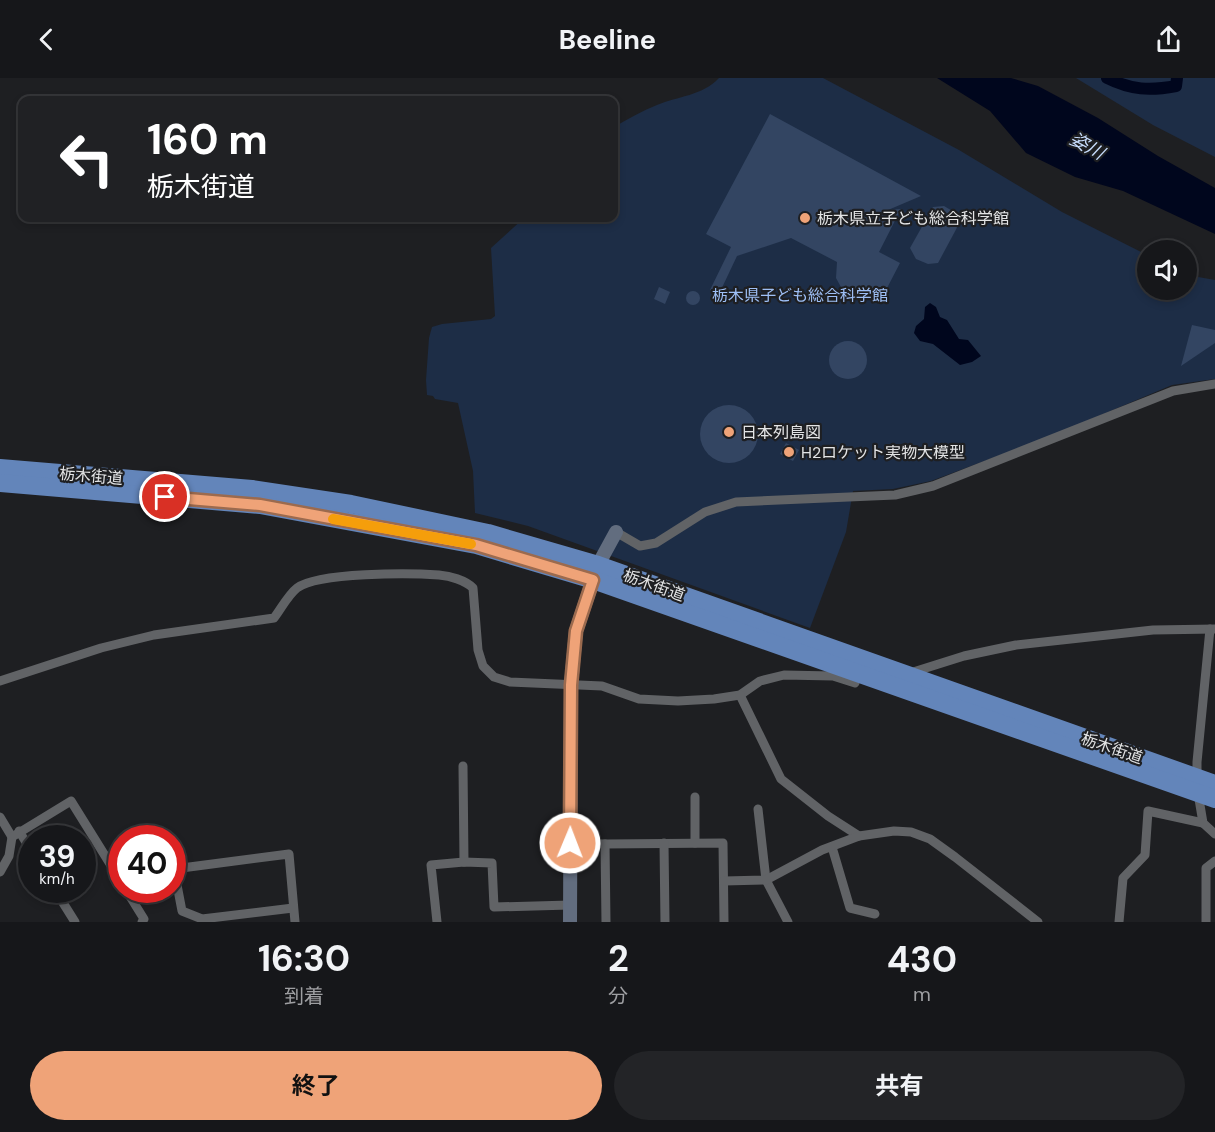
<!DOCTYPE html>
<html lang="ja">
<meta charset="utf-8">
<style>
:root{--surface:#16171a;--page:#232427;--text:#f1f3f6;--muted:#9e9fa2;--line:#353639;--accent:#efa378}
body{margin:0;font-family:"DM Sans","Noto Sans JP",sans-serif;background:var(--page);color:var(--text);height:100vh;display:flex;flex-direction:column;font-size:22px;white-space:nowrap}
*{box-sizing:border-box;margin:0}
p{font-size:20px;color:var(--muted)}
.icon{flex:none;width:33px;height:33px;fill:none;stroke:currentColor;stroke-width:2;stroke-linecap:round;stroke-linejoin:round}
.map{position:relative;height:844px;overflow:hidden}
.sheet{display:flex;flex-direction:column;background:var(--surface);flex:1}
.sheet>*{flex:none}
.guide{position:absolute;left:18px;top:18px;width:600px;height:126px;border-radius:12px;box-shadow:0 3px 9px #0003,0 0 0 2px var(--line);background:#202124;color:#fff;overflow:hidden}
.buttons{position:absolute;left:1137px;top:162px;display:grid;gap:12px}
.buttons a{display:grid;place-items:center;width:60px;height:60px;border-radius:50%;background:var(--surface);box-shadow:0 3px 9px #0003,0 0 0 2px var(--line);font-size:30px}
.speed{position:absolute;left:18px;top:747px;display:flex;gap:12px;font-size:30px;font-weight:700;text-align:center}
.speed>*{display:grid;place-content:center;width:78px;height:78px;border-radius:50%;background:var(--surface);box-shadow:0 3px 9px #0003,0 0 0 2px var(--line);line-height:1}
.speed small{font-size:15px;font-weight:400}
.speed .limit{border:9px solid #d22;background:#fff;color:#111}
.pin{position:absolute;display:grid;place-items:center;width:51px;height:51px;color:#fff;margin:-26px;border:3px solid #fff;border-radius:50%;box-shadow:0 2px 6px #0007}
.me{position:absolute;width:66px;margin:-33px;rotate:1deg;stroke-linejoin:round;filter:drop-shadow(0 0 4px #0008)}
.turn{display:flex;align-items:center;gap:21px;height:126px;padding:0 30px;font-size:27px}
.turn .icon{width:78px;height:78px;stroke-width:2.5}
.turn b{display:block;font-size:42px;line-height:51px}
.eta{display:flex;justify-content:space-evenly;align-items:center;height:102px;text-align:center}
.eta b{font-size:36px;font-weight:700;line-height:42px}
.primary-button{display:flex;gap:12px;margin-top:auto;padding:12px 30px}
.primary-button a{flex:1;height:69px;border-radius:36px;background:var(--accent);color:#111;font-size:24px;font-weight:700;line-height:69px;text-align:center}
.primary-button a+a{background:var(--page);color:var(--text)}
header{display:flex;justify-content:space-between;align-items:center;height:78px;padding:0 30px;background:var(--surface);font-size:27px;font-weight:700}
.map>svg:first-child{display:block}
.green{fill:#1d2d46}
.water{fill:#00061d}
.lines{fill:none;stroke-linecap:round;stroke-linejoin:round}
.canal{stroke:#00061d;stroke-width:12}
.building{fill:#334562}
.street{stroke:#616366;stroke-width:9}
.secondary{stroke:#626d7f;stroke-width:14}
.highway{stroke:#6385ba;stroke-width:18}
.route-casing{stroke:#9b6a4e;stroke-width:15}
.route{stroke:#efa378;stroke-width:10}
.slow{stroke:#f59e0b;stroke-width:10}
.poi-dot{fill:#efa378;stroke:#1e1f22;stroke-width:2}
.labels{text-anchor:middle;dominant-baseline:central;stroke-width:4.5;stroke-linejoin:round;paint-order:stroke}
.poi-label{font-size:16px;fill:#e3e4e5;stroke:#1e1f22;text-anchor:start}
.park-label{font-size:16px;fill:#9ebff5;stroke:#1e1f22}
.street-label{font-size:16px;fill:#e3e4e5;stroke:#1e1f22}
.water-label{font-size:18px;font-style:italic;fill:#c7dcfc;stroke:#1e1f22}
</style>
<header><svg class="icon" aria-label="back" viewBox="0 0 24 24"><path d="M15 5l-7 7 7 7"/></svg>Beeline<svg class="icon" aria-label="share" viewBox="0 0 24 24"><path d="M12 15V3M7 8l5-5 5 5M5 13v7h14v-7"/></svg></header>
<div class="map">
<svg width="1215" height="844" viewBox="0 0 1215 844">
<rect width="100%" height="100%" fill="#1e1f22"/>
<g class="green">
<path d="M719,0H823L959,72L1062,134L1147,177L1148,212H1186L1187,197L1215,202V301L1172,307L1049,359L931,403L893,411L853,413L846,454L810,550L528,448L475,435L473,393L458,325L435,321L433,318L427,317L426,302L429,260L432,249L442,246L491,241L495,238L491,170L524,140H614V49C628,41 642,33 657,27C678,18 702,18 719,0Z"/>
<polygon points="1076,0 1215,0 1215,79 1153,47"/>
</g>
<g class="water">
<polygon points="937,0 1011,0 1038,8 1098,40 1158,78 1215,110 1215,156 1123,113 1075,99 1026,75 990,33"/>
<polygon points="930,225 936,229 940,239 947,242 959,261 968,262 981,278 972,284 960,287 933,266 920,263 914,255 916,248 924,241 925,229"/>
</g>
<g class="lines">
<path class="canal" d="M1107,0C1131,12 1150,13 1176,8L1177,0"/>
</g>
<g class="building">
<polygon points="770,36 921,118 888,132 901,131 879,174 900,185 886,212 878,218 866,222 852,220 842,211 836,200 837,184 791,160 737,178 719,216 710,212 731,169 706,156"/>
<polygon points="944,128 954,134 960,144 938,185 928,186 916,181 910,170 933,129"/>
<polygon points="659,209 670,214 665,226 654,221"/>
<circle cx="693" cy="220" r="7"/>
<polygon points="1192,247 1215,252 1215,265 1181,288"/>
<circle cx="848" cy="282" r="19"/>
<circle cx="729" cy="356" r="29"/>
<polygon points="786,365 799,372 793,383 780,376"/>
</g>
<g class="lines">
<g class="street">
<polyline points="616,454 640,468 656,465 705,434 736,424 895,417 933,408 1173,313 1215,306"/>
<polyline points="910,595 964,578 1016,567 1153,552 1215,551"/>
<path d="M0,603L101,570L154,557L274,540C281,531 288,517 297,510C318,494 411,495 439,497C450,498 465,502 473,510L478,572L483,588L494,599L510,604L602,608L639,621L678,623L714,621L740,617L760,603L784,597L833,598L855,605"/>
<polyline points="740,617 781,701 828,738 859,758"/>
<polyline points="463,688 464,784"/>
<polyline points="1197,701 1197,684 1210,551"/>
<polyline points="1198,715 1203,745 1215,756"/>
<polyline points="695,719 695,765"/>
<polyline points="758,731 766,802 788,844"/>
<polyline points="0,739 12,759"/>
<polyline points="19,753 32,774"/>
<polyline points="570,765 605,766 723,765 724,844"/>
<polyline points="664,765 665,844"/>
<polyline points="605,766 606,844"/>
<polyline points="832,769 850,830 875,836"/>
<polyline points="0,794 9,778 12,759 71,723 122,805"/>
<polyline points="724,803 766,802 822,772 859,758 894,753 911,754 930,761 955,779 1038,844"/>
<polyline points="55,812 75,844"/>
<polyline points="126,812 144,841 142,844"/>
<polyline points="293,830 202,841 182,833 174,791 289,776 295,844"/>
<polyline points="437,844 431,787 464,784 492,785 494,829 570,827"/>
<polyline points="1119,844 1123,800 1145,777 1148,733 1203,745"/>
<polyline points="1206,844 1206,790 1215,783"/>
</g>
<polyline class="secondary" points="570,844 571,607 576,553 598,487 616,454"/>
<g class="highway">
<polyline points="0,390 252,411 351,426 488,455 598,487 1215,706"/>
<polyline points="0,405 260,427 476,467 593,502 1215,721"/>
</g>
</g>
<g class="lines">
<defs>
<polyline id="route" points="165,419 260,427 476,467 593,502 576,553 571,607 570,765"/>
</defs>
<use href="#route" class="route-casing"/>
<use href="#route" class="route"/>
<polyline class="slow" points="333,441 471,466"/>
</g>
<g class="poi-dot">
<circle cx="805" cy="140" r="6"/>
<circle cx="729" cy="354" r="6"/>
<circle cx="789" cy="374" r="6"/>
</g>
<g class="labels">
<g class="poi-label">
<text x="817" y="140">栃木県立子ども総合科学館</text>
<text x="741" y="354">日本列島図</text>
<text x="801" y="374">H2ロケット実物大模型</text>
</g>
<g class="park-label">
<text x="800" y="217">栃木県子ども総合科学館</text>
</g>
<g class="street-label">
<text transform="translate(91 398) rotate(5)">栃木街道</text>
<text transform="translate(654 507) rotate(20)">栃木街道</text>
<text transform="translate(1112 670) rotate(19)">栃木街道</text>
</g>
<g class="water-label">
<text transform="translate(1087 68) rotate(29)">姿川</text>
</g>
</g>
</svg>
<div class="buttons">
<a><svg class="icon" aria-label="sound" viewBox="0 0 24 24"><path d="M4 9h4l5-4v14l-5-4H4zM17 9q2 3 0 6"/></svg></a>
</div>
<div class="speed"><div>39<small>km/h</small></div><div class="limit">40</div></div>
<div class="pin" style="left:165px;top:419px;background:#d93025"><svg class="icon" aria-label="arrive" viewBox="0 0 24 24"><path d="M6 21V4h12l-3 4 3 4H6"/></svg></div>
<svg class="me" style="left:570px;top:765px" viewBox="-20 -20 40 40"><circle r="17" fill="#efa378" stroke="#fff" stroke-width="3"/><path d="M0-11L8 9 0 5-8 9z" fill="#fff"/></svg>
<div class="guide">
<div class="turn"><svg class="icon" aria-label="left" viewBox="0 0 24 24"><path d="M17 20v-9H6M10 6l-5 5 5 5"/></svg><div><b>160 m</b>栃木街道</div></div>
</div>
</div>
<section class="sheet">
<div class="eta">
<div><b>16:30</b><p>到着</p></div>
<div><b>2</b><p>分</p></div>
<div><b>430</b><p>m</p></div>
</div>
<div class="primary-button"><a>終了</a><a>共有</a></div>
</section>
